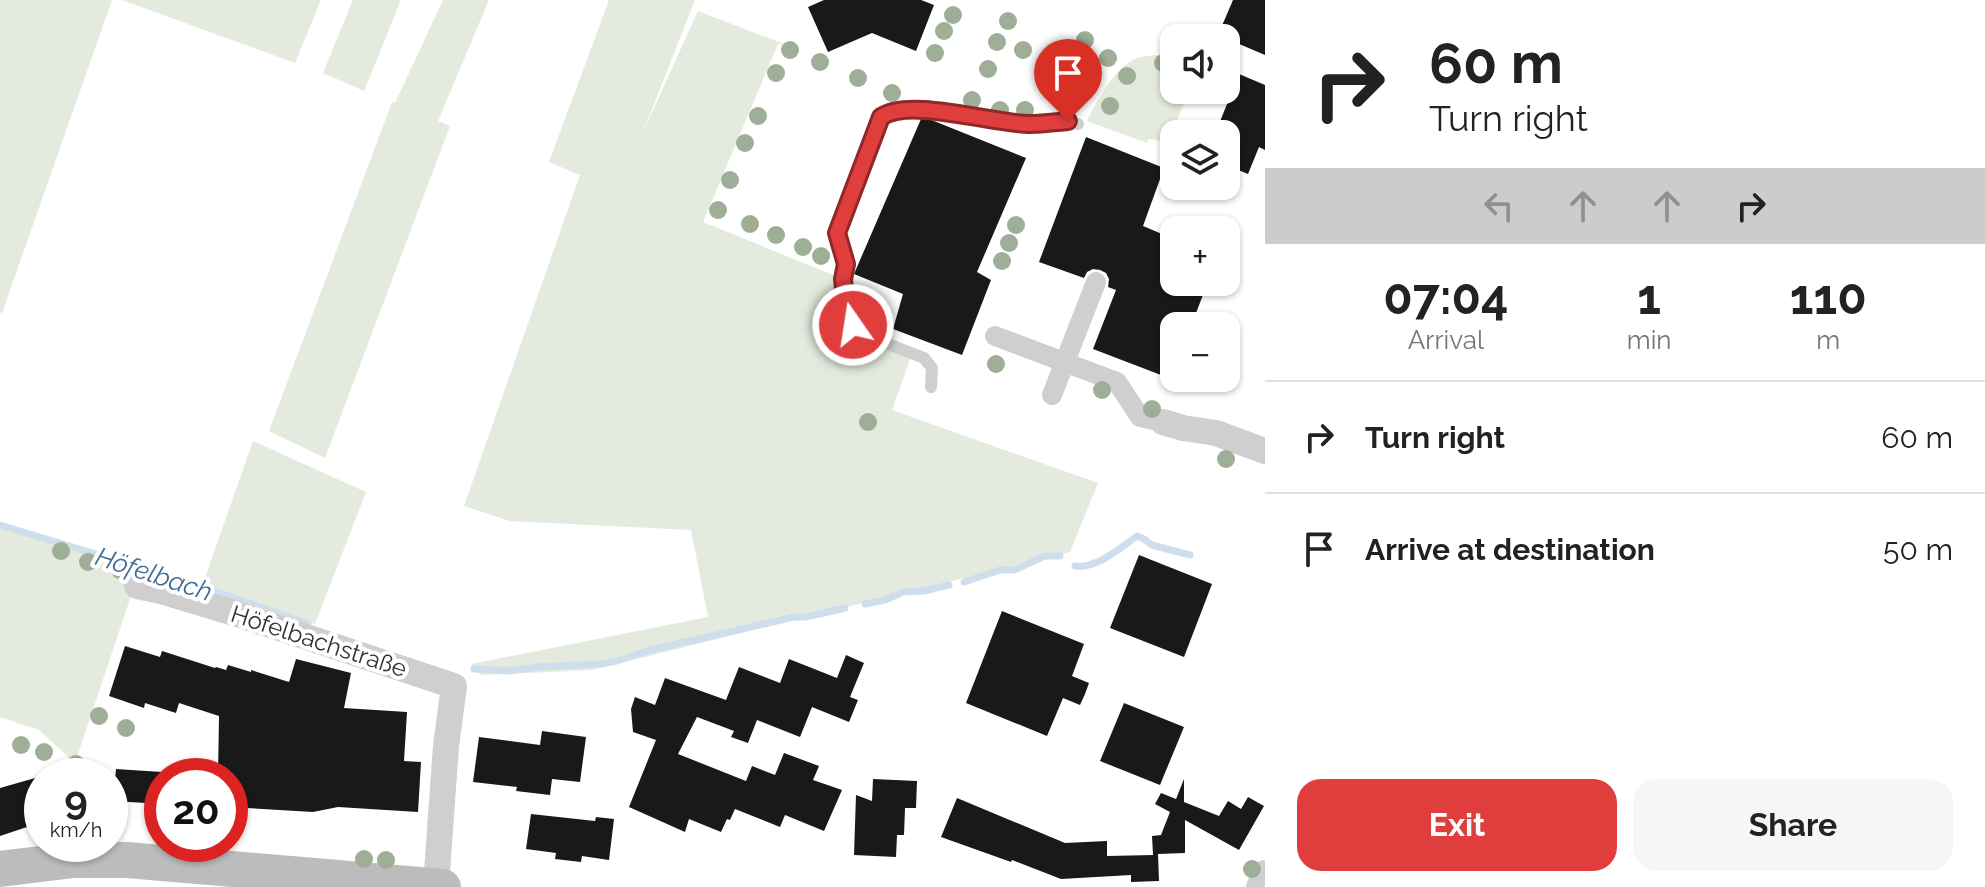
<!DOCTYPE html>
<meta charset="utf-8">
<style>
:root{--surface:#fff;--page:#f6f6f6;--text:#222;--muted:#767676;--line:#e0e0e0;--accent:#df3e3d}
body{margin:0;font-family:Raleway,sans-serif;background:var(--page);color:var(--text);height:100vh;display:flex;flex-direction:column;font-size:30px;white-space:nowrap}
*{box-sizing:border-box;margin:0}
p{font-size:26px;color:var(--muted)}
.icon{flex:none;width:44px;height:44px;fill:none;stroke:currentColor;stroke-width:2;stroke-linecap:round;stroke-linejoin:round}
.map{position:relative;flex:1;overflow:hidden}
.side{display:flex;flex-direction:column;background:var(--surface);width:720px}
.side>*{flex:none}
.hud{background:#fff;color:var(--text);overflow:hidden}
.buttons{position:absolute;left:1160px;top:24px;display:grid;gap:16px}
.buttons a{display:grid;place-items:center;width:80px;height:80px;border-radius:16px;background:var(--surface);box-shadow:0 2px 6px #0004;font-size:40px}
.speed{position:absolute;left:24px;top:758px;display:flex;gap:16px;font-size:40px;font-weight:700;text-align:center}
.speed>*{display:grid;place-content:center;width:104px;height:104px;border-radius:50%;background:var(--surface);box-shadow:0 2px 6px #0004;line-height:1}
.speed small{font-size:20px;font-weight:400}
.speed .limit{border:12px solid #d22;background:#fff;color:#111}
.pin{position:absolute;display:grid;place-items:center;width:68px;height:68px;color:#fff;margin:-82px -34px;border-radius:50% 50% 50% 0;rotate:-45deg;box-shadow:0 0 8px #0007}
.pin .icon{rotate:45deg}
.me{position:absolute;width:88px;margin:-44px;rotate:347deg;stroke-linejoin:round;filter:drop-shadow(0 0 6px #0008)}
.turn{display:flex;align-items:center;gap:28px;height:168px;padding:0 32px;font-size:36px}
.turn .icon{width:104px;height:104px;stroke-width:2.5}
.turn b{display:block;font-size:56px;line-height:68px}
.lanes{display:flex;align-items:center;height:76px;padding:0 32px;background:#0003;justify-content:center;gap:40px;direction:ltr}
.lanes .off{opacity:.35}
.eta{display:flex;justify-content:space-evenly;align-items:center;height:136px;text-align:center}
.eta b{font-size:48px;font-weight:700;line-height:56px}
.button{display:flex;gap:16px;margin-top:auto;padding:16px 32px}
.button a{flex:1;height:92px;border-radius:24px;background:var(--accent);color:#fff;font-size:32px;font-weight:700;line-height:92px;text-align:center}
.button a+a{background:var(--page);color:var(--text)}
ul{padding:0;list-style:none}
li{display:flex;align-items:center;gap:24px;height:112px;padding:0 32px;border-top:2px solid var(--line)}
li div{flex:1}
li b{display:block;font-size:30px}
li em{font-style:normal}
main{display:flex;flex:1;min-height:0}
.map>svg:first-child{display:block}
.green{fill:#e4eade}
.lines{fill:none;stroke-linecap:round;stroke-linejoin:round}
.stream{stroke:#cedeec;stroke-width:7}
.building{fill:#191919}
.service{stroke:#cfcfcf;stroke-width:12}
.pedestrian{stroke:#cfcfcf;stroke-width:20}
.minor{stroke:#cfcfcf;stroke-width:26}
.secondary{stroke:#bcbcbc;stroke-width:36}
.tree{fill:#9fae96}
.route-casing{stroke:#912828;stroke-width:20}
.route{stroke:#df3e3d;stroke-width:14}
.labels{text-anchor:middle;dominant-baseline:central;stroke-width:8;stroke-linejoin:round;paint-order:stroke}
.street-label{font-size:24px;fill:#323232;stroke:#fff}
.water-label{font-size:26px;font-style:italic;fill:#426c92;stroke:#fff}
</style>
<main>
<div class="map">
<svg width="1265" height="887" viewBox="0 0 1265 887">
<rect width="100%" height="100%" fill="#fff"/>
<g class="green">
<polygon points="0,0 112,0 2,313 0,313"/>
<polygon points="122,0 321,0 295,63"/>
<polygon points="353,0 401,0 364,91 323,73"/>
<polygon points="443,0 489,0 438,121 450,126 325,458 269,431 392,102 395,103"/>
<polygon points="609,0 695,0 643,132 698,11 789,46 778,44 703,222 843,279 846,308 862,334 912,354 892,410 1098,483 1070,552 592,670 481,675 471,664 708,617 691,530 510,521 464,506 580,175 549,162"/>
<path d="M1155,55L1174,58V90H1189L1169,142L1148,139L1147,143L1087,121C1095,104 1117,65 1135,59C1141,56 1149,56 1155,55Z"/>
<polygon points="253,441 366,492 315,624 201,589"/>
<polygon points="0,523 139,572 75,763 39,730 0,717"/>
</g>
<g class="lines">
<g class="stream">
<polyline points="0,525 192,583 308,624"/>
<path d="M1075,566C1097,569 1120,548 1137,536L1144,539L1152,545L1190,555"/>
<polyline points="964,582 1000,570 1014,570 1045,556 1060,556"/>
<polyline points="865,604 885,600 903,592 924,591 949,585"/>
<polyline points="474,669 509,671 538,667 599,664 617,661 650,650 794,617 806,617 845,608"/>
</g>
</g>
<g class="building">
<polygon points="824,0 921,0 934,5 916,51 872,33 828,52 808,7"/>
<polygon points="1233,0 1265,0 1265,55 1218,35"/>
<polygon points="1239,74 1265,85 1265,150 1259,147 1248,174 1226,165 1226,134 1215,134"/>
<polygon points="921,119 929,119 1026,158 977,272 991,280 962,355 893,329 903,294 854,274"/>
<polygon points="1086,137 1164,168 1143,226 1174,239 1174,282 1208,282 1191,326 1174,326 1174,380 1093,349 1116,290 1108,287 1109,279 1106,273 1100,270 1093,269 1087,272 1084,278 1039,262"/>
<polygon points="1139,555 1212,584 1184,657 1110,628"/>
<polygon points="1002,611 1084,644 1072,676 1089,683 1085,694 1080,705 1063,698 1047,736 966,703"/>
<polygon points="125,646 160,657 162,651 215,668 216,667 226,670 228,665 251,672 251,670 289,682 296,659 351,673 344,708 407,712 404,761 421,762 418,812 338,807 313,812 230,807 230,776 218,776 219,716 179,703 176,713 145,703 144,708 109,696"/>
<polygon points="846,655 864,663 850,697 858,700 849,722 812,707 800,737 757,720 748,743 731,737 734,731 697,717 678,754 746,781 752,766 775,775 784,753 819,766 813,780 842,790 824,831 785,815 780,827 735,809 730,820 727,819 721,832 689,819 685,832 629,807 656,740 633,732 631,709 635,697 655,705 665,678 726,700 739,667 780,683 789,659 837,678"/>
<polygon points="1124,703 1184,727 1160,785 1100,761"/>
<polygon points="542,731 586,737 580,782 552,779 550,795 516,791 517,787 473,782 479,737 540,745"/>
<polygon points="116,769 162,772 162,804 113,801"/>
<polygon points="42,776 42,815 25,820 27,827 0,836 0,788"/>
<polygon points="873,779 917,781 916,808 905,808 904,835 897,835 896,857 854,855 856,795 872,801"/>
<polygon points="1184,779 1184,802 1219,816 1228,801 1241,809 1248,797 1264,806 1239,850 1185,820 1185,853 1158,854 1159,881 1131,882 1131,875 1061,879 1012,860 1011,862 941,837 957,798 1065,843 1107,841 1107,856 1153,855 1152,836 1161,835 1170,812 1155,804 1161,793 1176,799"/>
<polygon points="531,814 595,821 596,817 614,819 609,860 582,856 581,862 555,859 556,853 526,849"/>
</g>
<g class="lines">
<path class="service" d="M931,387L932,368L924,358L862,334L853,325L846,308L843,279L846,264L837,233L881,117C908,98 993,122 1028,124C1045,125 1061,119 1078,124"/>
<g class="pedestrian">
<polyline points="995,336 1117,382 1140,417 1163,422"/>
<polyline points="1052,395 1096,282"/>
</g>
<g class="minor">
<polyline points="1163,422 1183,428 1216,433 1265,451"/>
<polyline points="137,586 161,591 234,613 454,686 446,746 436,886"/>
<polyline points="1259,887 1265,873"/>
</g>
<polyline class="secondary" points="0,869 74,860 127,860 443,887"/>
</g>
<g class="tree">
<circle cx="953" cy="15" r="9"/>
<circle cx="1008" cy="21" r="9"/>
<circle cx="944" cy="31" r="9"/>
<circle cx="1085" cy="40" r="9"/>
<circle cx="997" cy="42" r="9"/>
<circle cx="790" cy="50" r="9"/>
<circle cx="1023" cy="50" r="9"/>
<circle cx="1063" cy="52" r="9"/>
<circle cx="935" cy="53" r="9"/>
<circle cx="1108" cy="58" r="9"/>
<circle cx="820" cy="62" r="9"/>
<circle cx="1163" cy="63" r="9"/>
<circle cx="988" cy="69" r="9"/>
<circle cx="776" cy="73" r="9"/>
<circle cx="1087" cy="73" r="9"/>
<circle cx="1127" cy="76" r="9"/>
<circle cx="858" cy="78" r="9"/>
<circle cx="892" cy="93" r="9"/>
<circle cx="972" cy="100" r="9"/>
<circle cx="1110" cy="106" r="9"/>
<circle cx="1000" cy="110" r="9"/>
<circle cx="1025" cy="110" r="9"/>
<circle cx="758" cy="116" r="9"/>
<circle cx="745" cy="143" r="9"/>
<circle cx="730" cy="180" r="9"/>
<circle cx="718" cy="210" r="9"/>
<circle cx="750" cy="224" r="9"/>
<circle cx="1016" cy="225" r="9"/>
<circle cx="776" cy="235" r="9"/>
<circle cx="1009" cy="243" r="9"/>
<circle cx="803" cy="247" r="9"/>
<circle cx="821" cy="256" r="9"/>
<circle cx="1002" cy="261" r="9"/>
<circle cx="996" cy="364" r="9"/>
<circle cx="1102" cy="390" r="9"/>
<circle cx="1152" cy="409" r="9"/>
<circle cx="868" cy="422" r="9"/>
<circle cx="1226" cy="459" r="9"/>
<circle cx="61" cy="551" r="9"/>
<circle cx="88" cy="562" r="9"/>
<circle cx="120" cy="570" r="9"/>
<circle cx="99" cy="716" r="9"/>
<circle cx="126" cy="728" r="9"/>
<circle cx="21" cy="745" r="9"/>
<circle cx="44" cy="752" r="9"/>
<circle cx="76" cy="764" r="9"/>
<circle cx="364" cy="859" r="9"/>
<circle cx="386" cy="860" r="9"/>
<circle cx="1252" cy="869" r="9"/>
</g>
<g class="lines">
<defs>
<path id="route" d="M853,325L846,308L843,279L846,264L837,233L881,117C910,97 993,124 1030,124C1043,124 1056,122 1068,121"/>
</defs>
<use href="#route" class="route-casing"/>
<use href="#route" class="route"/>
</g>
<g class="labels">
<g class="street-label">
<text transform="translate(319 641) rotate(18)">Höfelbachstraße</text>
</g>
<g class="water-label">
<text transform="translate(154 574) rotate(18)">Höfelbach</text>
</g>
</g>
</svg>
<div class="buttons">
<a><svg class="icon" aria-label="sound" viewBox="0 0 24 24"><path d="M4 9h4l5-4v14l-5-4H4zM17 9q2 3 0 6"/></svg></a>
<a><svg class="icon" aria-label="layers" viewBox="0 0 24 24"><path d="M12 4l9 5-9 5-9-5zM3 14l9 5 9-5"/></svg></a>
<a>+</a>
<a>−</a>
</div>
<div class="speed"><div>9<small>km/h</small></div><div class="limit">20</div></div>
<div class="pin" style="left:1068px;top:121px;background:#d93025"><svg class="icon" aria-label="arrive" viewBox="0 0 24 24"><path d="M6 21V4h12l-3 4 3 4H6"/></svg></div>
<svg class="me" style="left:853px;top:325px" viewBox="-20 -20 40 40"><circle r="17" fill="#df3e3d" stroke="#fff" stroke-width="3"/><path d="M0-11L8 9 0 5-8 9z" fill="#fff"/></svg>
</div>
<section class="side">
<div class="hud">
<div class="turn"><svg class="icon" aria-label="right" viewBox="0 0 24 24"><path d="M7 20v-9h11M14 6l5 5-5 5"/></svg><div><b>60 m</b>Turn right</div></div>
<div class="lanes"><svg class="icon off" aria-label="left" viewBox="0 0 24 24"><path d="M17 20v-9H6M10 6l-5 5 5 5"/></svg><svg class="icon off" aria-label="ahead" viewBox="0 0 24 24"><path d="M12 20V5M6 11l6-6 6 6"/></svg><svg class="icon off" aria-label="ahead" viewBox="0 0 24 24"><path d="M12 20V5M6 11l6-6 6 6"/></svg><svg class="icon" aria-label="right" viewBox="0 0 24 24"><path d="M7 20v-9h11M14 6l5 5-5 5"/></svg></div>
</div>
<div class="eta">
<div><b>07:04</b><p>Arrival</p></div>
<div><b>1</b><p>min</p></div>
<div><b>110</b><p>m</p></div>
</div>
<ul>
<li><svg class="icon" aria-label="right" viewBox="0 0 24 24"><path d="M7 20v-9h11M14 6l5 5-5 5"/></svg><div><b>Turn right</b></div><em>60 m</em></li>
<li><svg class="icon" aria-label="arrive" viewBox="0 0 24 24"><path d="M6 21V4h12l-3 4 3 4H6"/></svg><div><b>Arrive at destination</b></div><em>50 m</em></li>
</ul>
<div class="button"><a>Exit</a><a>Share</a></div>
</section>
</main>
